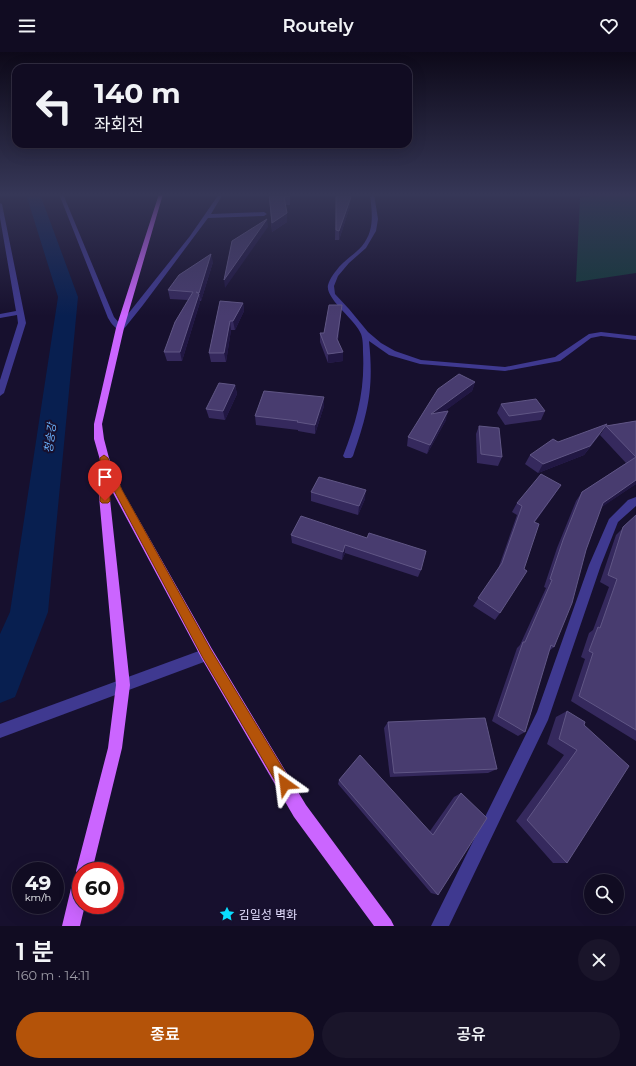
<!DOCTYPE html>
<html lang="ko">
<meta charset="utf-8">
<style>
:root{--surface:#110c22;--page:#1a152a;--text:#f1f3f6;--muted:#9c9ba5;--line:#302c40;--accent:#b45309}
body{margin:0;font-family:Montserrat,"Noto Sans KR",sans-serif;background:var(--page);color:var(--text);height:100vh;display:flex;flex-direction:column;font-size:15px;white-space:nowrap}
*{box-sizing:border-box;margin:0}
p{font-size:13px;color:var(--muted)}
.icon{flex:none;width:22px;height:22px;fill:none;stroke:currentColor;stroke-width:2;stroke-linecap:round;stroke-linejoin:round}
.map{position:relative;height:874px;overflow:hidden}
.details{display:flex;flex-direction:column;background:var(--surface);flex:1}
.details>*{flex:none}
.banner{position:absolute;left:12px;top:12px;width:400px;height:84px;border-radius:12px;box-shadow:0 4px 16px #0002,0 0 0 1px var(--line);background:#110c22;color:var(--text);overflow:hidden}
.tools{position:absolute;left:584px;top:822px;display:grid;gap:8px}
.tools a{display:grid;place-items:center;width:40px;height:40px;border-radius:50%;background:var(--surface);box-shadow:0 4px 16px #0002,0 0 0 1px var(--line);font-size:20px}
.speed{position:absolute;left:12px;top:810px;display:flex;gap:8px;font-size:20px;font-weight:700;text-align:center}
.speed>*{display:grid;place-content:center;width:52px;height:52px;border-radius:50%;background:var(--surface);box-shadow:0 4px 16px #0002,0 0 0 1px var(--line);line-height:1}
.speed small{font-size:10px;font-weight:400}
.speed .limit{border:6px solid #d22;background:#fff;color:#111}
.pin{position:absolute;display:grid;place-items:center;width:34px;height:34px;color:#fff;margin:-41px -17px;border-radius:50% 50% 50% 0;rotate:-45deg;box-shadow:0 0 4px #0007}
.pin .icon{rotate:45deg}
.me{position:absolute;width:44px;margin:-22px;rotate:329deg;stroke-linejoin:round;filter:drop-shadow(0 0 3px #0008)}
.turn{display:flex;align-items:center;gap:14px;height:84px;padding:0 16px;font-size:18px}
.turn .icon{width:52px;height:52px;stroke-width:2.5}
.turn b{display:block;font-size:28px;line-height:34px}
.round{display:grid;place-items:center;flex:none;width:42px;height:42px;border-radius:21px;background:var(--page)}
.summary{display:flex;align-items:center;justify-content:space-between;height:68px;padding:0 16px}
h1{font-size:24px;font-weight:600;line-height:30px}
.action{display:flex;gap:8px;margin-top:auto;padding:8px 16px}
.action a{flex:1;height:46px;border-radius:24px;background:var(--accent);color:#fff;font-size:16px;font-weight:600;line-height:46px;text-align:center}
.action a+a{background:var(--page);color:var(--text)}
header{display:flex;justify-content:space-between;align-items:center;height:52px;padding:0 16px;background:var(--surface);font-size:18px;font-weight:600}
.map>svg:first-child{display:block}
.green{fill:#133939}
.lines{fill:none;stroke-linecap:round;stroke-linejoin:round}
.river{fill:#081f50;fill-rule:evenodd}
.minor{fill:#3f3990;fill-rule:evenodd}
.major{fill:#cb65ff;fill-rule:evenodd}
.wall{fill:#35295d}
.shaded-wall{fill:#211743}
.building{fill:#483c6f;stroke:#605685}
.route{fill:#b45309;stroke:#753606}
.labels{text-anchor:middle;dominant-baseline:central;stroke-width:4;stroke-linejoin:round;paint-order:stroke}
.water-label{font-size:11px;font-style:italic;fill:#6cb5ff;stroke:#17102e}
.near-poi-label{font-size:12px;fill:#e3deff;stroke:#17102e;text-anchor:start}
</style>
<header><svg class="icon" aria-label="menu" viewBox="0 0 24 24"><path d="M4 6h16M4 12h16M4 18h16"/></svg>Routely<svg class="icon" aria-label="heart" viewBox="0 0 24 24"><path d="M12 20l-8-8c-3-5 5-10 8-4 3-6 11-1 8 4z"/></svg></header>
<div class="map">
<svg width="636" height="874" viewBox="0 0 636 874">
<rect width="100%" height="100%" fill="#17102e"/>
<polygon class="green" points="598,142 636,142 636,221 576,230 580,146"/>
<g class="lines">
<polygon class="river" points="26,142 40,142 78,245 48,560 15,645 0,651 0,582 10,560 58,245"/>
<g class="minor">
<path d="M59,142H63L114,265L120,272L190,184L219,142H223L211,162L264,160L267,162L264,164L208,166L143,253L123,278C116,279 111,271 108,266Z"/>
<path d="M370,142H374L378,167L376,179L366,196L349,211L338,224L334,234L335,242L349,257L368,280L381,291L395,299L421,308L505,315L555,305L589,282L601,280L636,284V288L601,284L591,286L560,309L505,319L420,312L389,303L369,289C374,337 368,360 353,404L351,406H345L343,404C357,368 365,339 363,300C363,295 363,287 361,282C356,268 325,247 328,233C330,226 335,220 339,215C346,207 355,202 362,194C375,178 372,161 370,142Z"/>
<polygon points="0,151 2,152 26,271 4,341 0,344 0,328 18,271 17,263 0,266 0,262 16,259 0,166"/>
<polygon points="636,445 636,454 618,470 601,513 548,668 449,874 431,874 537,660 589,513 609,467 628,448"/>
<polygon points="207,596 212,597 213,602 212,607 0,686 0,672"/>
</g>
<polygon class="major" points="159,142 163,142 124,276 102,372 104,387 109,406 122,438 212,597 306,753 391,868 394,874 374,874 294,765 202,607 112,439 108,429 130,633 122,696 92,819 81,819 81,853 85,853 80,874 62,874 72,832 75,826 78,825 76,819 108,696 116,633 98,433 100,408 94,387 94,372 116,276"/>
</g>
<g class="wall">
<polygon points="269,142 289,142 290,144 290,153 286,153 287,170 272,180"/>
<polygon points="336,142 350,154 339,188 335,188"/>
<polygon points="213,210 201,249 200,249 200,250 182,309 167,309 164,300 188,248 170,247 168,238"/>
<polygon points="220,249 243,251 244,259 235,278 231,278 226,310 211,310 209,301"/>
<polygon points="341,262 338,288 343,309 328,311 320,290 320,281 324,281"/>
<polygon points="475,330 472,339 443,360 446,368 427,402 407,394 408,385"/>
<polygon points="235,333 237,342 225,368 209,366 206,357"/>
<polygon points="501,352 545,359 541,368 505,373 497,361"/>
<polygon points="324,354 315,382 298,379 298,378 256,373 255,364"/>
<polygon points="636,369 636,432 601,455 586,498 554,595 549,599 525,680 518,684 492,669 517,596 520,593 546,536 544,535 557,496 576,449 582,440 626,411 600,383 606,374"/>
<polygon points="479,374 502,405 498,414 477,411 476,382"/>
<polygon points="601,381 584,403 538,421 525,412 530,403 558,390"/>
<polygon points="311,440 365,447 358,463 311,449"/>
<polygon points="555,442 535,470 500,561 495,568 473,554 498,517 517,463 512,460 517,451"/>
<polygon points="636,463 636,689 571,649 585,607 581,605 589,581 593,578 609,535 600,530 616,483"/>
<polygon points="301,464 421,518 418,525 345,501 342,508 292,491 291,483"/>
<polygon points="567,659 584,673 567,811 553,811 516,769 564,703 547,692 556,665"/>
<polygon points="388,670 497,717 488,721 390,725 384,676"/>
<polygon points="339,728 430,779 454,745 461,741 438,843 431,841 338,732"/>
</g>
<g class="shaded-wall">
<polygon points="351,145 350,154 339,188 339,179"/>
<polygon points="287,161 287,170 272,180 272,171"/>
<polygon points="267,167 268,175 225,236 224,228"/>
<polygon points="211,202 213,210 201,249 199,241"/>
<polygon points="199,242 200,250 182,309 180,300"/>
<polygon points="243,251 244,259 235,278 233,269"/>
<polygon points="342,253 341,262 337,296 337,287"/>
<polygon points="230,269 231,278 226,310 224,301"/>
<polygon points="343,300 343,309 328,311 328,302"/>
<polygon points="475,330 472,339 429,371 431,362"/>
<polygon points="235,333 237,342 225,368 223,359"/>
<polygon points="324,345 324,354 315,382 315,373"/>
<polygon points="448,359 446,368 427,402 430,393"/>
<polygon points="607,372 584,403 538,421 543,412"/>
<polygon points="636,428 636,432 596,459 603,451"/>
<polygon points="561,433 555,442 529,478 534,470"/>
<polygon points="366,438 365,447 358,463 359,454"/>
<polygon points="345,493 345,501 342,508 343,500"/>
</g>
<g class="building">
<polygon points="269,142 289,142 290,144 284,145 287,161 272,171"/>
<polygon points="336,142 351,142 351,145 339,179 336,178"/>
<polygon points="267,167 224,228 232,189"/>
<polygon points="211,202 199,241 196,240 199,242 180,300 164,300 175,270 193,240 168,238 179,223"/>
<polygon points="220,249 243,251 233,269 230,269 224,301 209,301"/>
<polygon points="329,253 342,253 337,287 343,300 328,302 320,281 324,281"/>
<polygon points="459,322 475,330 431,362 448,359 430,393 408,385 438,337"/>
<polygon points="219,331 235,333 223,359 206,357"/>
<polygon points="264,339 324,345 315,373 297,370 298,369 255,364"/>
<polygon points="536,347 545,359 509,364 501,352"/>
<polygon points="636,369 636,428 603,451 586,498 572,551 554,595 551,593 525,680 498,664 523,590 525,590 552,528 550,527 563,488 582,440 636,405 606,374"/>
<polygon points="607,372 590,394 543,412 530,403 553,387 558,390"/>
<polygon points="479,374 499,376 502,405 481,402"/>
<polygon points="541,422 561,433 534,470 539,472 524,517 527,519 500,561 478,546 502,511 522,454 517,451"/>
<polygon points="319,425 366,438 359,454 311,440"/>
<polygon points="636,463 636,678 579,644 593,601 589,599 598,575 600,576 617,527 608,523 623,475"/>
<polygon points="301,464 367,486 369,481 426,499 421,518 345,493 343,500 291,483"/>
<polygon points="567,659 585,670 584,673 629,714 567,811 527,768 577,698 559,687"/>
<polygon points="485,666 497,717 394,721 388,670"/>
<polygon points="360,703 433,783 461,741 487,766 438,843 339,728"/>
</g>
<linearGradient id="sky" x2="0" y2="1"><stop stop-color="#0d0919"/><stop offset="0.54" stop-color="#363757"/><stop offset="1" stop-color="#363757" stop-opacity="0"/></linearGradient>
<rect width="636" height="264" fill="url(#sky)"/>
<polygon class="route" points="104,403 108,406 122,438 211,598 290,728 292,732 290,737 285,739 280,737 203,606 109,429 110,449 108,451 102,451 100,449 100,406"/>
<defs>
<symbol id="sight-bare" viewBox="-9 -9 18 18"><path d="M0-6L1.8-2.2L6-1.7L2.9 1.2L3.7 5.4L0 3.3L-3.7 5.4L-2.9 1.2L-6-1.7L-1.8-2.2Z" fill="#0addff" stroke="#17102e" stroke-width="2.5" paint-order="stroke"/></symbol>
</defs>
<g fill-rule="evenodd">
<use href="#sight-bare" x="216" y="851" width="22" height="22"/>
</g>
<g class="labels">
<g class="water-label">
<text transform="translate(50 386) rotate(-83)">청송강</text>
</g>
<g class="near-poi-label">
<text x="239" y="862">김일성 벽화</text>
</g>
</g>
</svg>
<div class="tools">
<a><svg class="icon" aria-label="search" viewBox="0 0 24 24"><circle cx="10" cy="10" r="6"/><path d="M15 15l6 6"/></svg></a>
</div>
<div class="speed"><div>49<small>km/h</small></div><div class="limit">60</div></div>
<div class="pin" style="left:105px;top:449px;background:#d93025"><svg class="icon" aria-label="arrive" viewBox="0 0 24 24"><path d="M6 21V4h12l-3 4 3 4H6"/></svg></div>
<svg class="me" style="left:285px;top:732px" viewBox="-20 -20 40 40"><path d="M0-17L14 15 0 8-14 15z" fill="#b45309" stroke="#fff" stroke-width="4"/></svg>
<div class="banner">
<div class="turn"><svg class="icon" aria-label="left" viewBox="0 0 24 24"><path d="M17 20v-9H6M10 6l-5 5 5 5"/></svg><div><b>140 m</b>좌회전</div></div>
</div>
</div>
<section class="details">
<div class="summary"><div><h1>1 분</h1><p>160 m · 14:11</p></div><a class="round"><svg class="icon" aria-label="close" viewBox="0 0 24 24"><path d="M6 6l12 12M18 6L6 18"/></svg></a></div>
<div class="action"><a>종료</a><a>공유</a></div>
</section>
